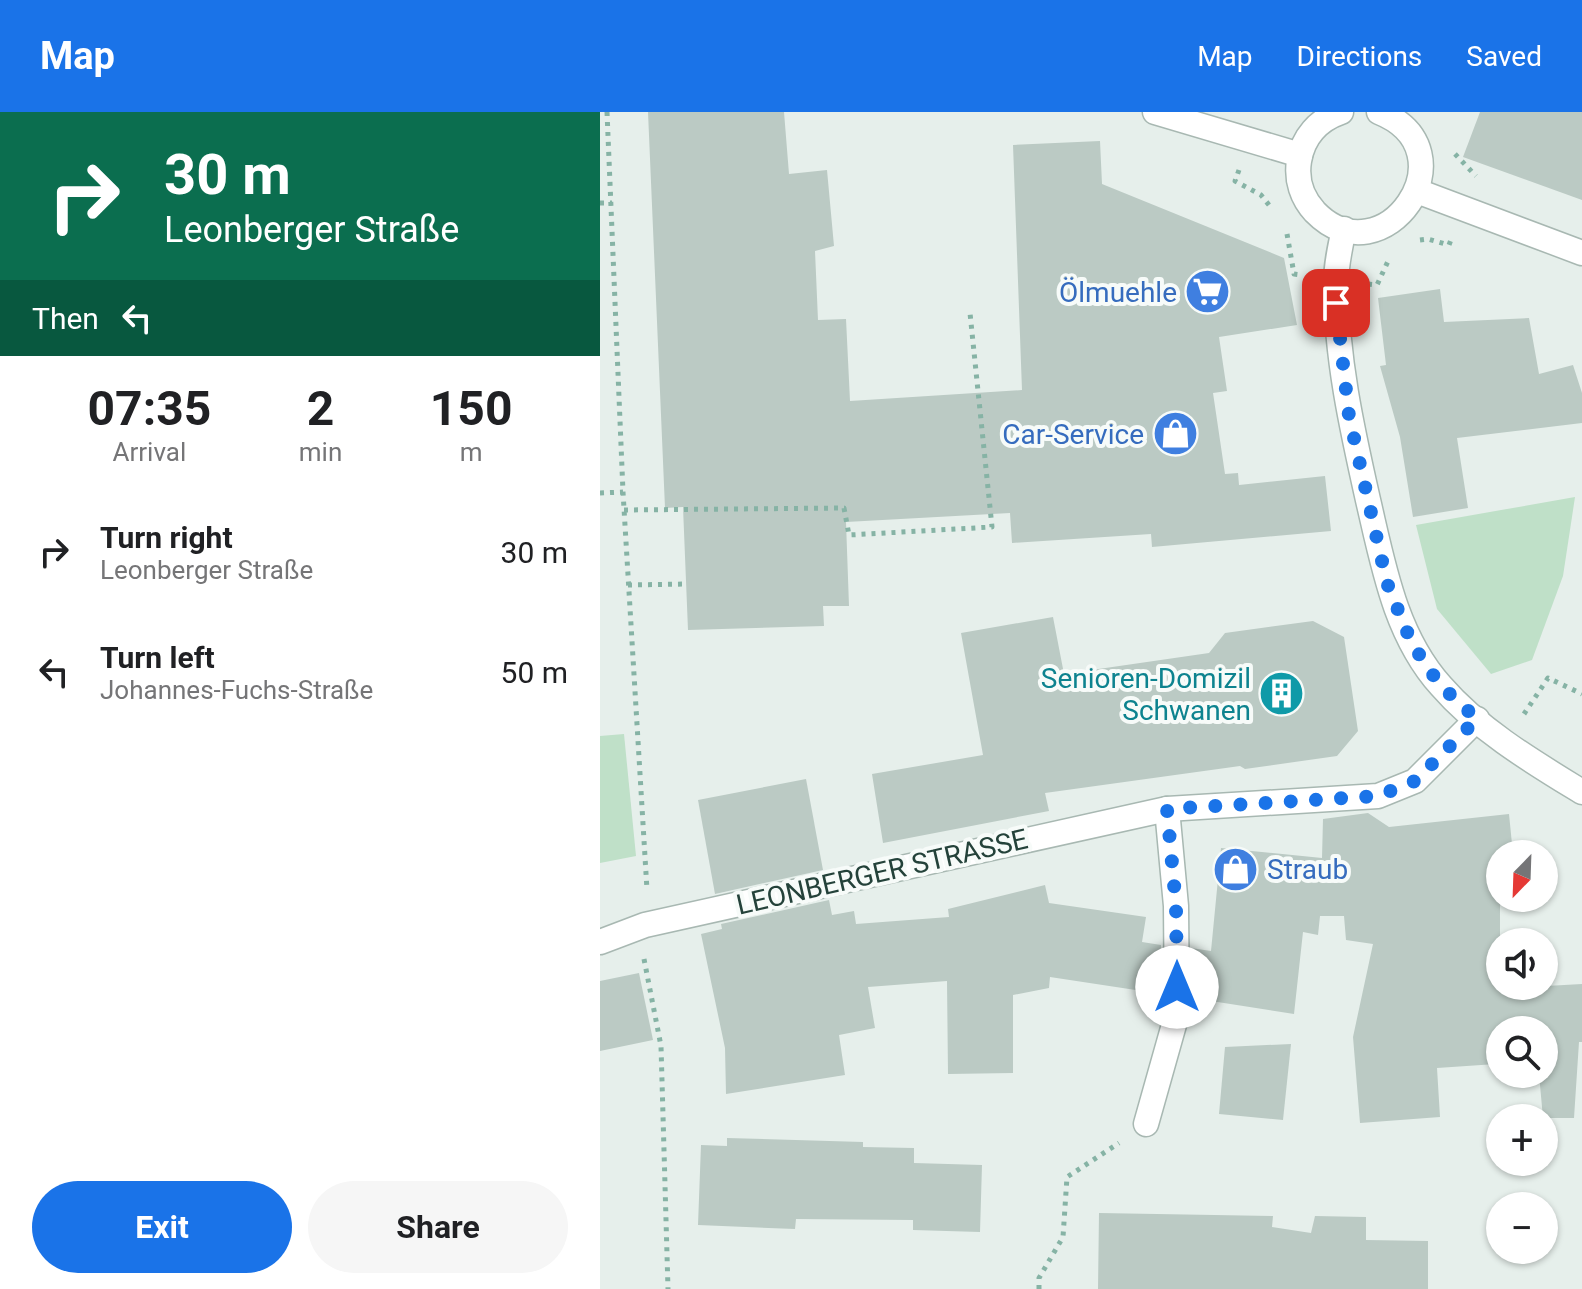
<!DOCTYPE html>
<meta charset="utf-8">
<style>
:root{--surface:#fff;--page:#f6f6f6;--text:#202124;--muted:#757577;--accent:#1a73e8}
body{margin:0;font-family:Roboto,sans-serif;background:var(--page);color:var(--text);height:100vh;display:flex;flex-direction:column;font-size:30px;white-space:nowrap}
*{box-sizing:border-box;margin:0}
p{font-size:26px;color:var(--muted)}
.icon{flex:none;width:44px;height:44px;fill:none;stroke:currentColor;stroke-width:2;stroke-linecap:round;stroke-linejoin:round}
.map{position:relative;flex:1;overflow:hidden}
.side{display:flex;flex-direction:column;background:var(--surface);width:600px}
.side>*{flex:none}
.banner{background:#0b6e4f;color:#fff;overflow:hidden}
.needle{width:52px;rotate:203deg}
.buttons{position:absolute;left:886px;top:728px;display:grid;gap:16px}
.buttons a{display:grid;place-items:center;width:72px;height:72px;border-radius:50%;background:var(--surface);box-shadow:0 2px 6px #0004;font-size:40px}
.pin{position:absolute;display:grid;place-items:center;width:68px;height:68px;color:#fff;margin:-34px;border-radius:16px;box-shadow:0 4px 12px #0006}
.me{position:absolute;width:88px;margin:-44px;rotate:0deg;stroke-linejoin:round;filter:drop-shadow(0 0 6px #0008)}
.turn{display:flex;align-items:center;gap:28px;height:168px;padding:0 32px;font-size:36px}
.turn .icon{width:104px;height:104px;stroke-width:2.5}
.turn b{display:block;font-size:56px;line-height:68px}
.then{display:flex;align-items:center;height:76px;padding:0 32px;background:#0003;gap:16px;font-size:30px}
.eta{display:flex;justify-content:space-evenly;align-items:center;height:136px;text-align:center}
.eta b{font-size:48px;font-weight:700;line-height:56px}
.action{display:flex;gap:16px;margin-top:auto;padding:16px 32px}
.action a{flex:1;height:92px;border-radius:48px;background:var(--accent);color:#fff;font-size:32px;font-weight:700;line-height:92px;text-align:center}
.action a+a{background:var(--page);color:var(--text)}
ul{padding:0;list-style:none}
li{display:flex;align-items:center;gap:24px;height:120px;padding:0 32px}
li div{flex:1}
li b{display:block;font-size:30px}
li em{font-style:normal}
header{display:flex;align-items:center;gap:48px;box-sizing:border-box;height:112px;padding:0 40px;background:var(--accent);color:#fff}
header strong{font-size:38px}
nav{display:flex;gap:44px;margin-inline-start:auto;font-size:28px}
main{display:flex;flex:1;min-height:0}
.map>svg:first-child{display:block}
.green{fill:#bfe0c8}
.building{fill:#bbcac4}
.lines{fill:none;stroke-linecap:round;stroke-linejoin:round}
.minor-casing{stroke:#a8b8b2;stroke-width:27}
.path{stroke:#86b3a5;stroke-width:5;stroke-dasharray:4 6;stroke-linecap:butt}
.minor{stroke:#fff;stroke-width:24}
.route{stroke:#1a73e8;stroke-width:14;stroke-dasharray:0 25.2}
.labels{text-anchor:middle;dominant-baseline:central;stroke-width:8;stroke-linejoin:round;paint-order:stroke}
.shop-label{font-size:28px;fill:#366cbe;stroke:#f7fbf9;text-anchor:end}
.culture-label{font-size:28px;fill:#0d838f;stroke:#f7fbf9;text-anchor:end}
.street-label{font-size:28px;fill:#24423a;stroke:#f7fbf9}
</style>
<header>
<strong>Map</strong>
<nav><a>Map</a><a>Directions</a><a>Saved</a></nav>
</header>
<main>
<section class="side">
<div class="banner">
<div class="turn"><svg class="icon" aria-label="right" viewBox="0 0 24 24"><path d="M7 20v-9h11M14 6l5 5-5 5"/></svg><div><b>30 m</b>Leonberger Straße</div></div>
<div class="then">Then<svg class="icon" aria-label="left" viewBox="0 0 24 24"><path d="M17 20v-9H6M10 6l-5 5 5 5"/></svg></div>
</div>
<div class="eta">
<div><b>07:35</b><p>Arrival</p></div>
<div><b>2</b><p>min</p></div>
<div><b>150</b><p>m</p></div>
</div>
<ul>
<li><svg class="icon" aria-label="right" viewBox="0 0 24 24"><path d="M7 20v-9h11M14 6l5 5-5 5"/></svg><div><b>Turn right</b><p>Leonberger Straße</p></div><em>30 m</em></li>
<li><svg class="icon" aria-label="left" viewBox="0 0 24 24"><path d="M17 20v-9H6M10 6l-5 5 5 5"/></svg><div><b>Turn left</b><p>Johannes-Fuchs-Straße</p></div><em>50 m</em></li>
</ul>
<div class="action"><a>Exit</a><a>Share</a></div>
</section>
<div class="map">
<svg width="982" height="1177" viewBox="0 0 982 1177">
<rect width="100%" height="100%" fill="#e6efeb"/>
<g class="green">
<polygon points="975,385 963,464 932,548 891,562 837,497 816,413"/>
<polygon points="24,622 36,744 0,751 0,624"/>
</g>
<g class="building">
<polygon points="48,0 184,0 189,62 227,58 234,134 215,139 218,208 246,207 250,289 422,278 413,33 500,29 502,72 684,146 697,213 619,225 627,279 613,281 625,362 638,361 639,373 725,364 731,419 552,435 551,422 412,431 410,401 246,410 249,494 223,494 224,514 88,518 83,395 65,396"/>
<polygon points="880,0 982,0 982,88 863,45"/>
<polygon points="840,177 844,210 929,206 939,262 973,253 982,281 982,311 857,326 868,396 813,405 800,325 780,254 786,253 778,186"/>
<polygon points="453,505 464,562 609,541 625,521 713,509 744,525 758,619 737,644 645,657 640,654 445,681 449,699 283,731 272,662 383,643 361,521"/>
<polygon points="206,667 223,758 115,782 98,688"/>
<polygon points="768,701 789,715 909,702 913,742 900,742 900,828 907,827 907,830 900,830 900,874 911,874 912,876 982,872 982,930 979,930 974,1006 943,1006 939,962 944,962 944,918 900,918 900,926 897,926 896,952 837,956 840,1005 760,1011 753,925 773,832 746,828 744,804 720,804 718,823 703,820 694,902 592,886 591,836 611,839 621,736 722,746 723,707"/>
<polygon points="445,773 449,791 546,805 542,830 561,833 562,882 450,865 449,876 413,883 413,961 348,962 347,869 268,875 275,916 239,923 245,963 126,982 125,936 101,822 122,817 121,812 229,788 232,803 254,799 256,812 349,805 348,797"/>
<polygon points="39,861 53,928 0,939 0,869"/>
<polygon points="691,932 683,1008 619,1002 625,935"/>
<polygon points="127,1026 263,1030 263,1035 314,1036 314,1051 382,1053 380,1120 313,1118 313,1108 196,1107 195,1117 98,1113 101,1033 127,1034"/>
<polygon points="499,1101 673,1104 672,1115 711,1121 715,1104 766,1105 766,1128 828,1129 828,1177 498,1177"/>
</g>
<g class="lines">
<defs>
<g id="minor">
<polyline points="555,0 700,43"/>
<path d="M741,0C718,8 703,25 699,49C696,68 702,86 715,100C783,170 876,39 779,0"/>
<polyline points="817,79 982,141"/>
<path d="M744,117C740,135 736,153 736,171C736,245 752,317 768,388C783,452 795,523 841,574C879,618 933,650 982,680"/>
<polyline points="0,830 45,813 567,697 778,684 815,669 877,607"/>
<polyline points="546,1012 577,902 576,794 567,697"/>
</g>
</defs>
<use href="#minor" class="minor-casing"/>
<g class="path">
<polyline points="7,0 23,380 47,778"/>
<polyline points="855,42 876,64"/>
<polyline points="639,58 635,69 661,83 669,93"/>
<polyline points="0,91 12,91"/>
<polyline points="687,122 694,162 702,163"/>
<polyline points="820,128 828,127 849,133 852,125"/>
<polyline points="768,172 777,173 789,147"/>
<polyline points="0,381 23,380"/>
<polyline points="24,398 244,396 249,423 392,415 370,201"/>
<polyline points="28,473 87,472"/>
<polyline points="924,602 948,566 982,582"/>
<polyline points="44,847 61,934 68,1177"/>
<polyline points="439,1177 439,1166 463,1125 467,1065 519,1031"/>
</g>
<use href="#minor" class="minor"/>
</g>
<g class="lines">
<polyline class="route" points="577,875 576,794 567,697 778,684 815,669 877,607 840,573 812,532 787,471 749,304 736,191"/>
</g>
<defs>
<symbol id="supermarket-disc" viewBox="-11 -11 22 22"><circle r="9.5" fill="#3f7fe0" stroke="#f7fbf9"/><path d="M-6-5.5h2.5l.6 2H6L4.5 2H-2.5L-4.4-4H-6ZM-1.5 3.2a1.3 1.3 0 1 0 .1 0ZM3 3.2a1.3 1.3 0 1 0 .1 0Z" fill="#fff"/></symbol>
<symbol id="shop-disc" viewBox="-11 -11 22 22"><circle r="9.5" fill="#3f7fe0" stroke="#f7fbf9"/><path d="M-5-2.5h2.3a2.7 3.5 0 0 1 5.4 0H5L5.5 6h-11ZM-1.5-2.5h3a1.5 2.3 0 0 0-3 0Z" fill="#fff"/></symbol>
<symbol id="building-disc" viewBox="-11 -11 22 22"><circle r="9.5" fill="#0f9aa8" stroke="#f7fbf9"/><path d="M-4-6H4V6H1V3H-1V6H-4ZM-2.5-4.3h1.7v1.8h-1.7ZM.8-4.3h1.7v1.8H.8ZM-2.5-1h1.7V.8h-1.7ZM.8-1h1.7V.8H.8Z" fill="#fff"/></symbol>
</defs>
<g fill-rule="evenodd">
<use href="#supermarket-disc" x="582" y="154" width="51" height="51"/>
<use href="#shop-disc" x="550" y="296" width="51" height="51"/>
<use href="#building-disc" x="656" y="556" width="51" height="51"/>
<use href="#shop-disc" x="610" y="732" width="51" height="51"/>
</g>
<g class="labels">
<g class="shop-label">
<text x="577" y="180">Ölmuehle</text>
<text x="544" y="322">Car-Service</text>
<text x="667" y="757" text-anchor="start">Straub</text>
</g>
<g class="culture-label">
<text x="651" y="566">Senioren-Domizil<tspan x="651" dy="32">Schwanen</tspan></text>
</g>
<g class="street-label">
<text transform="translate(282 760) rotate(-13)">LEONBERGER STRASSE</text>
</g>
</g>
</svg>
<div class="buttons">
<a><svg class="needle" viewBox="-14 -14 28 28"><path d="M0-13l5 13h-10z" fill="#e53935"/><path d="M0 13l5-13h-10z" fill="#757577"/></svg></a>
<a><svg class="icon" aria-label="sound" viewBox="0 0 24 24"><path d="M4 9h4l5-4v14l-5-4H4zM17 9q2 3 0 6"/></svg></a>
<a><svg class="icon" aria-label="search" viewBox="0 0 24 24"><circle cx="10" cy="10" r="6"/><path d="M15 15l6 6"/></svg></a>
<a>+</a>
<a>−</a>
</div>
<div class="pin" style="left:736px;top:191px;background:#d93025"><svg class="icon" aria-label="arrive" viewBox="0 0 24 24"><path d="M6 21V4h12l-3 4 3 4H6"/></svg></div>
<svg class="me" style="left:577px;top:875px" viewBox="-20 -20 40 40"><circle r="19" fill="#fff"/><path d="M0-13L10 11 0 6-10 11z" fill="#1a73e8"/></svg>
</div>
</main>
